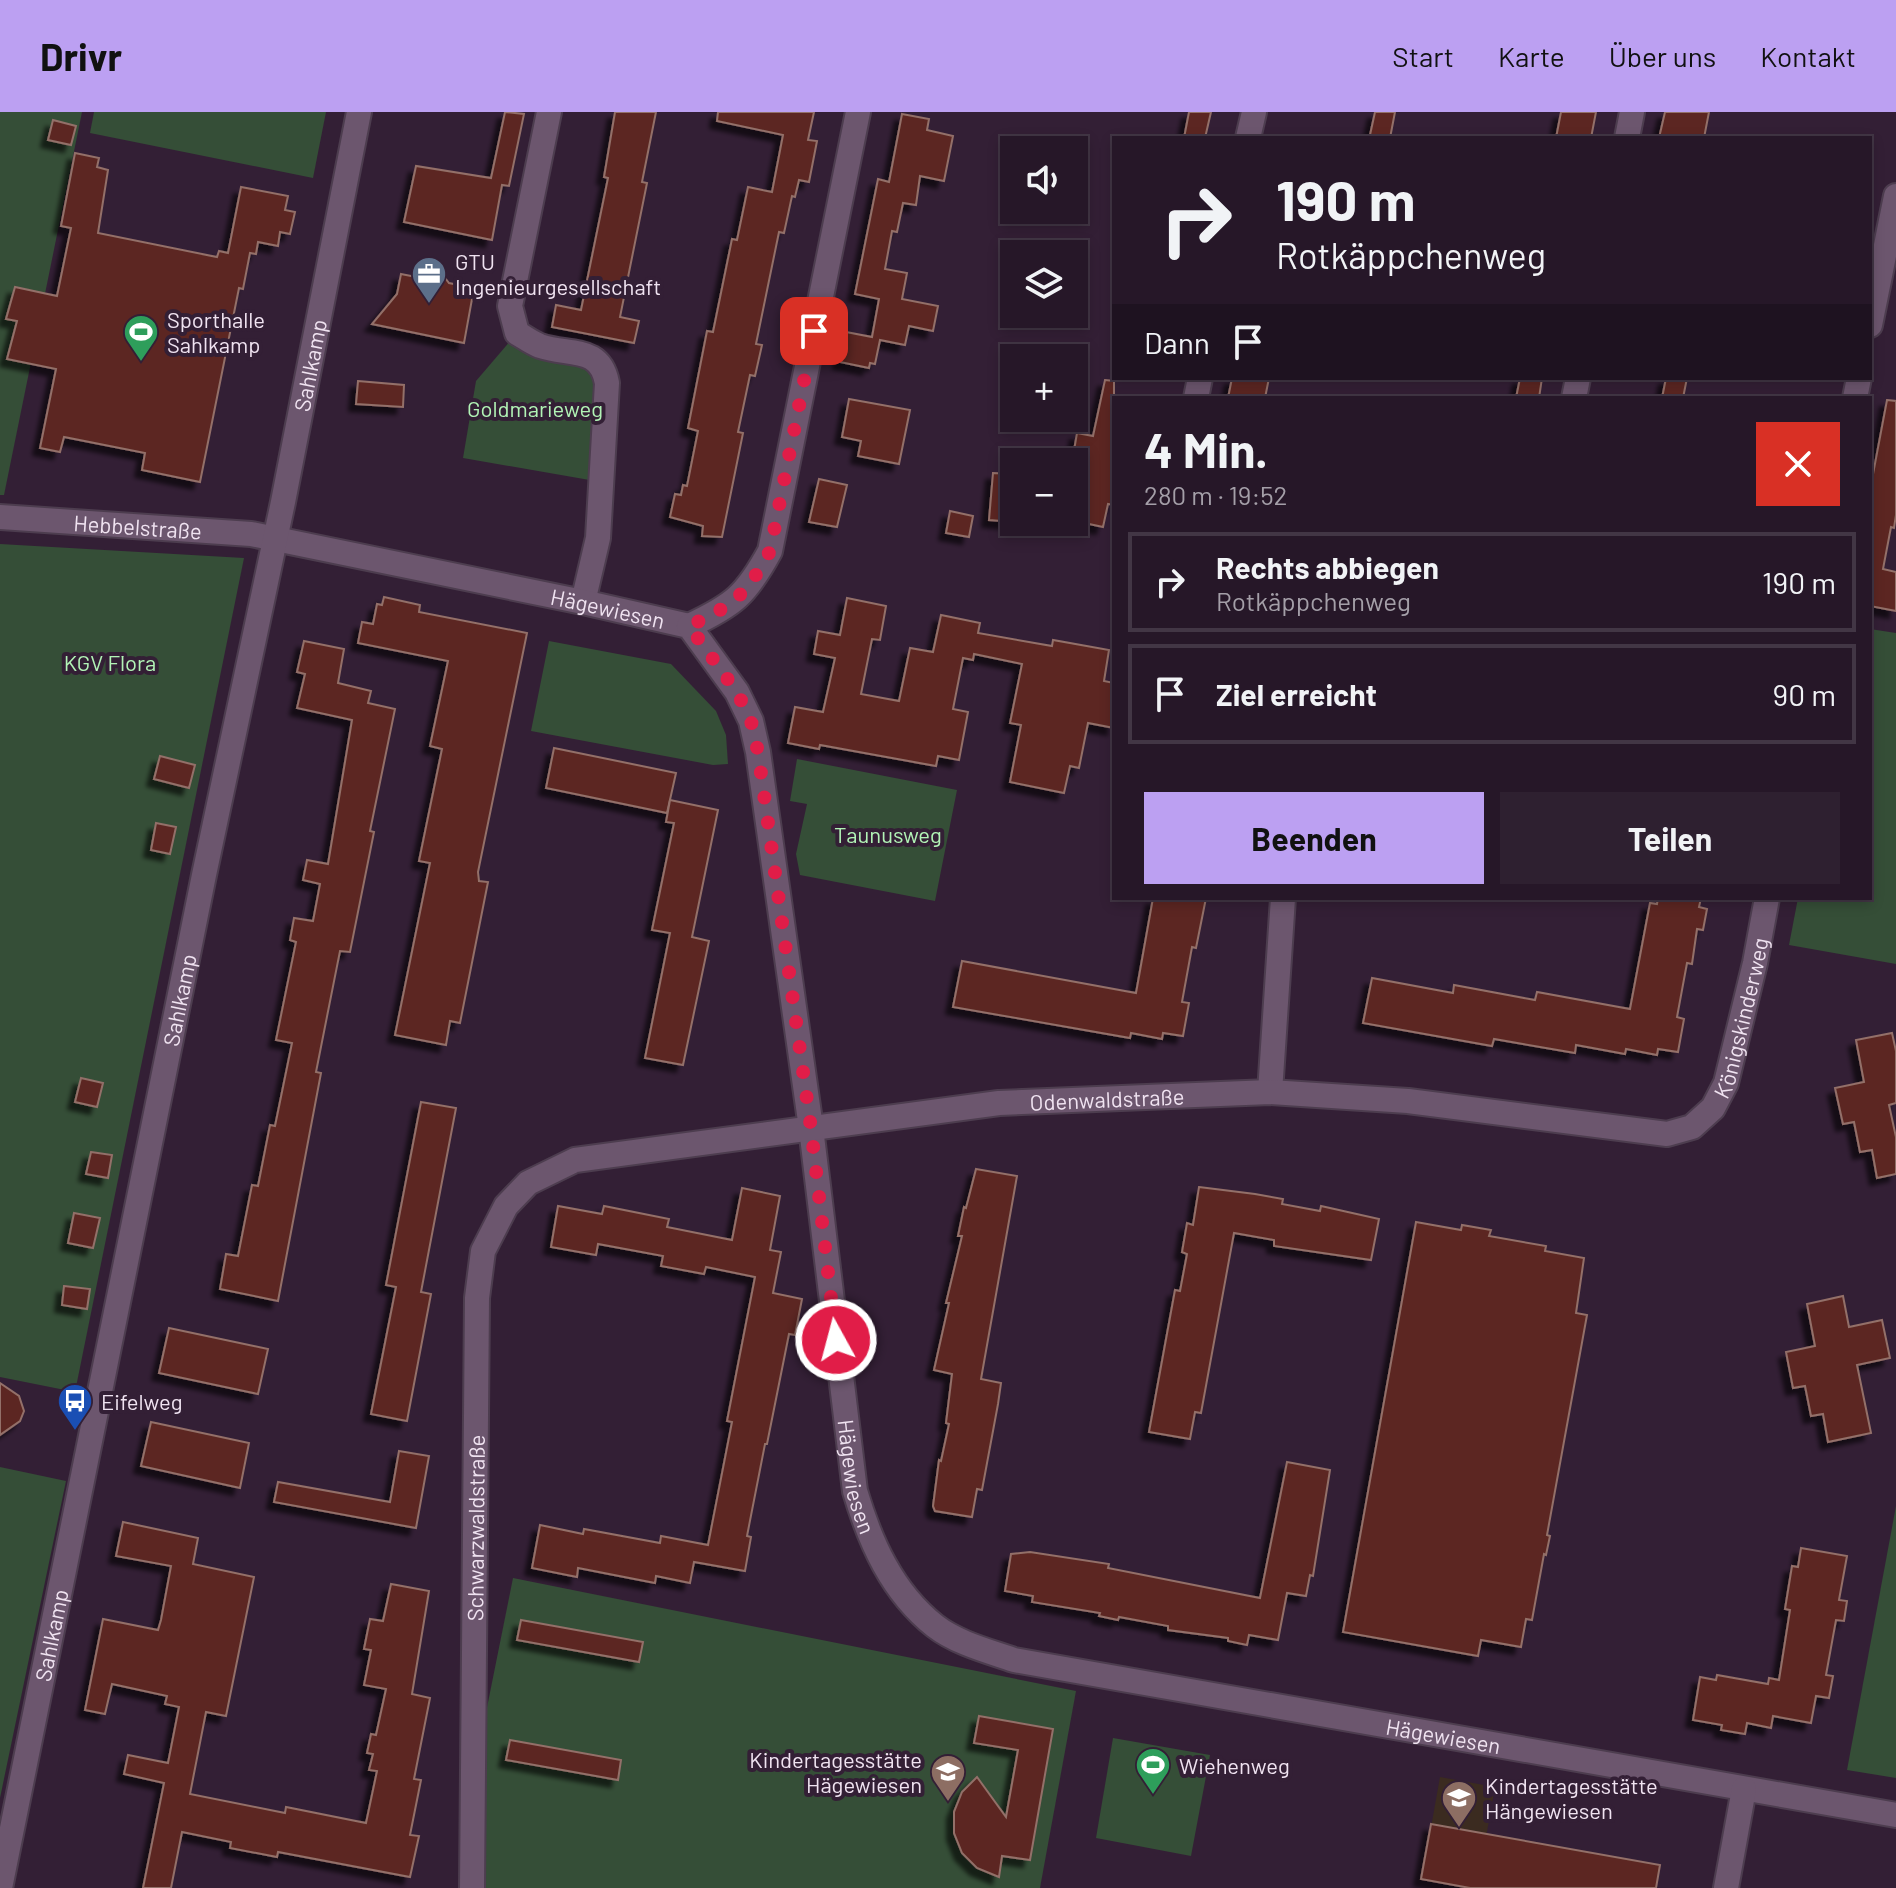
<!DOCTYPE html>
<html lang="de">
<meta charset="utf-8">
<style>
:root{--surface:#261728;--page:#2e2030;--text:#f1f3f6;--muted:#a49fa8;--line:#423645;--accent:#bca0f2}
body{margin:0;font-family:Barlow,sans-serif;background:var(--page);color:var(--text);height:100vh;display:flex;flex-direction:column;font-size:30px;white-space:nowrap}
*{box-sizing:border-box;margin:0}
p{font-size:26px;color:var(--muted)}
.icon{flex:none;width:44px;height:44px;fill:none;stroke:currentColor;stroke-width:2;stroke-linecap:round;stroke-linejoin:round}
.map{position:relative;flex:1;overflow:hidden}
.drawer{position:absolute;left:1112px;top:284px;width:760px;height:504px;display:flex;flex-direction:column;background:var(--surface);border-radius:0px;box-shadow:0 4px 12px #0003,0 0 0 2px var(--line)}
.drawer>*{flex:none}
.hud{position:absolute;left:1112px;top:24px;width:760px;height:244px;border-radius:0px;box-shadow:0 4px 12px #0003,0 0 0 2px var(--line);background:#261728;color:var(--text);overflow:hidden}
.tools{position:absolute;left:1000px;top:24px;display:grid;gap:16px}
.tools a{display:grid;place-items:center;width:88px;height:88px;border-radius:0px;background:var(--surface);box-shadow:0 4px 12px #0003,0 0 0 2px var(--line);font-size:40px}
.pin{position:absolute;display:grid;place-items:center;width:68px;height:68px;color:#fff;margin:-34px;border-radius:16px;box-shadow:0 4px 12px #0006}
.me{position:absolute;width:88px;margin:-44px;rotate:353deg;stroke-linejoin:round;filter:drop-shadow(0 0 6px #0008)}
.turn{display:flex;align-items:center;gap:28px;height:168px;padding:0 32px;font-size:36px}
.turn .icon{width:104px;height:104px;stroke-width:2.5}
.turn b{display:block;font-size:56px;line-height:68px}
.then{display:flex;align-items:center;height:76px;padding:0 32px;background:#0003;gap:16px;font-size:30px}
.round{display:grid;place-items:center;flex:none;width:84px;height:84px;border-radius:0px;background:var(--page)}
.headline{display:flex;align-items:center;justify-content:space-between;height:136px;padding:0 32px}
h1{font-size:48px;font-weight:700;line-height:60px}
.primary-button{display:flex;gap:16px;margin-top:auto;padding:16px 32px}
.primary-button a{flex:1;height:92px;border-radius:0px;background:var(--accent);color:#111;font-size:32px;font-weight:700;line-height:92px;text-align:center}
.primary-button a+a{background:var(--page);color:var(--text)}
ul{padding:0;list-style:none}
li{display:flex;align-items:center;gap:24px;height:100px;margin:0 16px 12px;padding:0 16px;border:4px solid var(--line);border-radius:0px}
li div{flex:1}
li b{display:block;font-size:30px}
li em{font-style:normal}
header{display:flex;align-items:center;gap:48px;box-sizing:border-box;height:112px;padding:0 40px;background:var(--accent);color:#111}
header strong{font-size:38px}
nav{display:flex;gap:44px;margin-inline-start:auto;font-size:28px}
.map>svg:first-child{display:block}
.education{fill:#3b2b20}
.green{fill:#354e37}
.building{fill:#5b2821;stroke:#936f69;stroke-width:2;filter:url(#shadow)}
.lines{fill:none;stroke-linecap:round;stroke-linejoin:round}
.minor-casing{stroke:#4d3d4f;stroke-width:28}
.minor{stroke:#6c566e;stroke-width:24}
.route{stroke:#e11d48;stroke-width:14;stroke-dasharray:0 25.2}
.labels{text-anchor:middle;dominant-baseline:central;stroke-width:8;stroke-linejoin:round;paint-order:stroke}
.poi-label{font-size:22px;fill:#f0e3f1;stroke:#331f35;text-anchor:start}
.street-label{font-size:22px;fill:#f0e3f1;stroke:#331f35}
.park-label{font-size:22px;fill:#b2f4b6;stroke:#331f35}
</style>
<header>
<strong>Drivr</strong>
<nav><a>Start</a><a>Karte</a><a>Über uns</a><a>Kontakt</a></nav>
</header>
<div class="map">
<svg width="1896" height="1776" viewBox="0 0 1896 1776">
<defs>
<filter id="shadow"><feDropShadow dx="-7" dy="7" stdDeviation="2" flood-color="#0009"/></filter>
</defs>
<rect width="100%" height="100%" fill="#331f35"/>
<polygon class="education" points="1440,1665 1495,1675 1478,1770 1423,1760"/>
<g class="green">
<polygon points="0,0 82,0 4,383 0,383"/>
<polygon points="94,0 326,0 313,66 90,21"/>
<polygon points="517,221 599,250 601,370 463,346 476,269"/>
<polygon points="0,432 244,446 75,1280 0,1265"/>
<polygon points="1870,517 1896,521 1896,852 1789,833 1798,786 1870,786"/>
<polygon points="549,529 671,552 716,599 726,623 728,652 713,653 531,619"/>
<polygon points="797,647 957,678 935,789 800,763 796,742 807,692 790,689"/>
<polygon points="0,1355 66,1369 0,1686"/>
<polygon points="1896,1394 1896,1666 1847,1658"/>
<polygon points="513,1466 1076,1579 1040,1776 472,1776 473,1665"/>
<polygon points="1113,1626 1210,1643 1191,1744 1096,1726"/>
</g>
<g class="building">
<polygon points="505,0 524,2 509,74 502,73 492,128 404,110 416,54 491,66"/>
<polygon points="615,0 656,0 642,70 647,71 620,205 639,209 634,231 552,215 556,193 581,198 608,66 604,65"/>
<polygon points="718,0 814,0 808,28 817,29 809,70 799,68 795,85 792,84 784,121 779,120 756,232 762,233 755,264 750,263 738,320 743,321 722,425 702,424 703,414 670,405 675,382 681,383 683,373 687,374 698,319 688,316 707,219 713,220 732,127 737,128 748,75 772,80 783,23 717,9"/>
<polygon points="1189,0 1211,0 1205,26 1184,26"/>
<polygon points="1375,0 1395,0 1390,26 1370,23"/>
<polygon points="1561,0 1596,0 1591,26 1556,26"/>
<polygon points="1665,0 1709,0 1704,26 1659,26"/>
<polygon points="902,2 929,7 927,18 953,24 944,69 920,64 916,93 903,91 897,120 892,119 885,157 907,161 902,187 938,194 933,219 909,214 905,233 880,228 875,252 870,251 869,256 840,250 846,220 872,225 879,187 855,182 878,67 889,70"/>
<polygon points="53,8 76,14 71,33 48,28"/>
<polygon points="75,41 99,46 97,55 108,58 98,121 217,145 219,139 228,141 241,75 288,84 285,98 295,100 290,122 280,120 278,134 258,130 256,142 250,141 243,177 239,176 200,370 142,358 145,341 64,325 60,340 40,336 56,257 7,247 17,209 6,207 15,175 57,184 71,116 61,114"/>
<polygon points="401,162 426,167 432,163 445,166 449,171 474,176 464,231 372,212 397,182"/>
<polygon points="1232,266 1269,266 1265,286 1228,286"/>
<polygon points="1520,266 1542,266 1539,286 1516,286"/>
<polygon points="1666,266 1687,266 1683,286 1662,286"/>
<polygon points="1105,268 1114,269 1114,393 1108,392 1103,415 1080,410 1087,356 1074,354 1072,350 1077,321 1093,324"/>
<polygon points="358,269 404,273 403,295 356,292"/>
<polygon points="849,287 910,298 899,352 858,344 861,329 842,325"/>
<polygon points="1887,288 1896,289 1896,403 1894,416 1891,415 1883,457 1896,460 1896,499 1870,494 1870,378"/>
<polygon points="993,361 1014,362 1014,410 989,408"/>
<polygon points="819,367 847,373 837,415 809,410"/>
<polygon points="950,399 973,404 969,425 946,421"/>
<polygon points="384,485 420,493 419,500 527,521 478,760 479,769 488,770 460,911 450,909 446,933 395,923 430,751 419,749 442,637 430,634 448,549 358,531 362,510 373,512 377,492 382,493"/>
<polygon points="847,486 886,494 880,528 872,527 861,582 899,589 910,536 933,540 941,503 980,511 978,521 1052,534 1053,528 1109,538 1104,569 1114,571 1114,616 1088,611 1079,656 1070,654 1064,681 1010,670 1021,613 1010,611 1022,552 974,542 973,548 963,546 953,597 968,600 959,648 938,644 936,654 820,633 819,637 788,631 795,595 823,600 835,546 814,542 818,519 840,523"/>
<polygon points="304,529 344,537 338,571 371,579 368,591 395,597 370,719 374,720 350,840 340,839 316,960 321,961 278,1189 220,1177 226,1142 238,1144 252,1073 258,1074 270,1013 275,1014 292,931 276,928 296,830 290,828 294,806 313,809 320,772 303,768 307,748 328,752 352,608 297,596 305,562 297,560"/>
<polygon points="554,636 676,661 667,701 546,676"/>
<polygon points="160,644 195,653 189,676 154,667"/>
<polygon points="670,688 718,698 692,825 709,829 683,953 645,946 670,821 652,818 674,711 666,710"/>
<polygon points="156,711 176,715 170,742 151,738"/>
<polygon points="1153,786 1206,786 1196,836 1192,835 1182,890 1189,891 1183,924 1163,921 1162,927 1131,921 1130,926 953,895 962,849 1136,881"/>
<polygon points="1658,786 1701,786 1699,795 1707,797 1703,818 1697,817 1692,852 1687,851 1677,905 1684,907 1678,940 1658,937 1657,943 1626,937 1625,942 1576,933 1575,941 1494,927 1492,934 1363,911 1372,866 1453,881 1454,873 1535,888 1537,880 1630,897 1650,791 1657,792"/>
<polygon points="1892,921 1896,939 1896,991 1889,993 1896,1025 1896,1062 1877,1066 1872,1038 1860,1040 1854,1010 1843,1012 1835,976 1864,970 1856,928"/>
<polygon points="81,966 103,971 97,995 75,990"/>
<polygon points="421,990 456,996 421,1180 431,1182 407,1309 371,1302 396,1175 386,1173"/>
<polygon points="91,1040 112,1043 108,1066 86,1062"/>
<polygon points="976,1057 1017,1064 981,1267 1001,1271 998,1292 982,1378 977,1377 972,1405 935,1399 933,1394 939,1348 941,1349 949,1312 946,1311 952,1262 934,1258 949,1191 946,1191 962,1124 958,1124 964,1095 966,1096"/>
<polygon points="1199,1075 1255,1082 1283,1087 1282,1092 1320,1099 1321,1094 1379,1107 1371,1148 1274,1134 1274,1128 1234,1121 1201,1301 1195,1300 1190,1327 1149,1320 1175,1178 1180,1179 1187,1142 1182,1140 1187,1111 1193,1113"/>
<polygon points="742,1076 780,1084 770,1138 781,1140 773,1181 802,1187 795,1223 789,1222 767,1332 765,1332 747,1424 751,1425 745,1459 694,1450 690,1471 656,1464 655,1471 578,1456 577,1465 532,1456 540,1413 583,1422 584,1417 660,1431 661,1424 708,1433 732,1310 727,1309 755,1165 706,1155 704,1162 661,1154 663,1144 598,1132 596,1143 551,1135 558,1094 602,1102 604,1094 669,1107 667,1115 732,1128"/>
<polygon points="74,1101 100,1106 93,1136 68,1131"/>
<polygon points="1416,1110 1461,1118 1462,1113 1491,1118 1489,1124 1546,1134 1545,1139 1584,1146 1576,1201 1587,1203 1547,1423 1550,1424 1546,1443 1544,1442 1532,1508 1526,1507 1521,1535 1481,1528 1478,1544 1343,1520"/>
<polygon points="64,1174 90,1177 87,1197 62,1193"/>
<polygon points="1843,1184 1849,1215 1882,1208 1890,1246 1857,1253 1871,1321 1828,1330 1823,1302 1811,1304 1805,1274 1793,1276 1786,1240 1815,1234 1807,1192"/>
<polygon points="169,1216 268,1237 258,1282 159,1261"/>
<polygon points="0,1271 19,1284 24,1299 20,1309 0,1323"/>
<polygon points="151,1310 249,1331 240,1376 141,1354"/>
<polygon points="399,1339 429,1344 416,1416 274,1390 278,1370 390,1390"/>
<polygon points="1287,1350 1330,1358 1313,1464 1310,1463 1306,1484 1287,1481 1278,1528 1249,1523 1247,1533 1228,1529 1228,1526 1168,1518 1168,1514 1119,1505 1118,1508 1099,1504 1100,1501 1032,1490 1033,1484 1005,1479 1011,1442 1030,1440 1109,1452 1108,1456 1260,1486"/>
<polygon points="123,1410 198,1426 193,1452 254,1465 226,1604 206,1600 190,1682 285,1701 286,1695 366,1711 377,1659 369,1658 373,1642 367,1641 371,1622 376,1623 386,1577 364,1573 371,1538 364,1537 370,1507 383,1509 391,1472 429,1479 412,1582 430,1586 414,1667 421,1668 410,1723 419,1724 410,1765 278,1740 277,1745 230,1736 231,1730 182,1720 171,1776 143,1776 164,1671 124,1662 128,1643 168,1651 179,1595 165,1592 167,1584 112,1572 105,1602 85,1598 103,1507 158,1518 161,1508 171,1454 116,1444"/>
<polygon points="1801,1436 1847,1444 1839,1488 1847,1489 1844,1509 1836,1508 1826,1563 1833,1564 1829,1586 1816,1584 1811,1611 1773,1604 1771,1616 1747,1611 1745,1622 1721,1618 1722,1613 1693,1608 1700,1565 1716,1568 1717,1563 1768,1572 1769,1566 1779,1568 1790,1498 1785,1497 1792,1454 1798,1455"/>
<polygon points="521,1508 643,1530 639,1550 517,1528"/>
<polygon points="979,1604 1053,1617 1030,1748 1002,1744 999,1765 977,1756 962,1741 954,1721 954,1700 962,1680 977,1665 1006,1705 1018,1638 974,1631"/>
<polygon points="510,1628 621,1648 618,1668 506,1648"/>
<polygon points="1431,1712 1660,1753 1656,1776 1470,1776 1421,1767"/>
</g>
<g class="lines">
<defs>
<g id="minor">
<path d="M549,0L510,194L517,221C524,225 532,231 540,234C569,244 600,233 607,271L598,426L583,490"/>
<polyline points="1248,26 1254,0"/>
<polyline points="1627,26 1632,0"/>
<polyline points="1870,213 1896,84"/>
<polyline points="1196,286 1200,266"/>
<polyline points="1574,286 1578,266"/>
<polyline points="1855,286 1859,266"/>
<path id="s1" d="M0,405L251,422L583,490L689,514L737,580L751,609L758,640L811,1016L855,1379C870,1430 892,1480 935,1514C957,1531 988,1539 1014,1548L1896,1703"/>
<path d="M689,514C734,493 746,483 770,439L858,0"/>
<polyline points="1270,980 1283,786"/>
<path id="s2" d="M0,1776L204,763L283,390L359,0"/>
<path id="s3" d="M472,1776L477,1186L483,1139L506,1094L528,1071L575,1048L999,991L1270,980L1408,989L1667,1022L1692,1015L1713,996L1726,971L1755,851L1767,786"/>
<polyline points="1726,1776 1744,1677"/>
</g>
</defs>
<use href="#minor" class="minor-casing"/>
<use href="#minor" class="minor"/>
</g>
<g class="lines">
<path class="route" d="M814,219L770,439C746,483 734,493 689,514L737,580L751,609L758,640L811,1016L836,1228"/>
</g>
<defs>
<symbol id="office-pin" viewBox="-11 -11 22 30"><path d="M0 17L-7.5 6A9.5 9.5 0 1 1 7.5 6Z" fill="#5c6f8a" stroke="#331f35"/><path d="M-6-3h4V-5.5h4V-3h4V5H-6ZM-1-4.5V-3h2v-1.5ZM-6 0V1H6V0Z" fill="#fff"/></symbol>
<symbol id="stadium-pin" viewBox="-11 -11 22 30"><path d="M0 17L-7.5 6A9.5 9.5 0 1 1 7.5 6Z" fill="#2e9e5b" stroke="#331f35"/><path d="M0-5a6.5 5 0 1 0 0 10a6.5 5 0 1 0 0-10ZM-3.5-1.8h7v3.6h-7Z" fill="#fff"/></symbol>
<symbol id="bus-pin" viewBox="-11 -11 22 30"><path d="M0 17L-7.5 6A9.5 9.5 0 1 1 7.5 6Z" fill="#1a4fb4" stroke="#331f35"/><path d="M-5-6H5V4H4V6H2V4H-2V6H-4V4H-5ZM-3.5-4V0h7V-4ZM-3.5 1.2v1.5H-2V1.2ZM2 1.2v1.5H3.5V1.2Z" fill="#fff"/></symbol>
<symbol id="school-pin" viewBox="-11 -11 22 30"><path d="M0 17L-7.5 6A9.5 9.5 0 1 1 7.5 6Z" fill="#8d6e63" stroke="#331f35"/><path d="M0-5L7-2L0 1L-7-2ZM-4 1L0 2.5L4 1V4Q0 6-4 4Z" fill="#fff"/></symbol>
</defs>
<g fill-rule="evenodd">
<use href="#office-pin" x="409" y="142" width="40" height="54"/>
<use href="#stadium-pin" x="121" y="200" width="40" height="54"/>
<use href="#bus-pin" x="55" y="1269" width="40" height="54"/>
<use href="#stadium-pin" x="1133" y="1633" width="40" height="54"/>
<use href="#school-pin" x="928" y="1640" width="40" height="54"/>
<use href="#school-pin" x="1439" y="1666" width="40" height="54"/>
</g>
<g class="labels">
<g class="poi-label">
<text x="455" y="149">GTU<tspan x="455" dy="25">Ingenieurgesellschaft</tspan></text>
<text x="167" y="207">Sporthalle<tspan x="167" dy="25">Sahlkamp</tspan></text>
<text x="101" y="1289">Eifelweg</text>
<text x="922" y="1647" text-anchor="end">Kindertagesstätte<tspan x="922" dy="25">Hägewiesen</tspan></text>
<text x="1179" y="1653">Wiehenweg</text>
<text x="1485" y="1673">Kindertagesstätte<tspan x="1485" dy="25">Hängewiesen</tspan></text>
</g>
<g class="street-label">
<text stroke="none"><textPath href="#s2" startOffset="1554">Sahlkamp</textPath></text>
<text stroke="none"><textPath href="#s1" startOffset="138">Hebbelstraße</textPath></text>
<text stroke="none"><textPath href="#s1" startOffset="616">Hägewiesen</textPath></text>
<text stroke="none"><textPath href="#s2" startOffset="906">Sahlkamp</textPath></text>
<text stroke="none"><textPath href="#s3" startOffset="2020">Königskinderweg</textPath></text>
<text stroke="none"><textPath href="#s3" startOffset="1308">Odenwaldstraße</textPath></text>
<text stroke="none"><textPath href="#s1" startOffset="1576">Hägewiesen</textPath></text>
<text stroke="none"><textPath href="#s3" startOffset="360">Schwarzwaldstraße</textPath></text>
<text stroke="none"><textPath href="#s2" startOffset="258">Sahlkamp</textPath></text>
<text stroke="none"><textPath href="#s1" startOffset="2272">Hägewiesen</textPath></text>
</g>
<g class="park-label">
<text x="535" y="296">Goldmarieweg</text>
<text x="110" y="550">KGV Flora</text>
<text x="888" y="722">Taunusweg</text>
</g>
</g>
</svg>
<div class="tools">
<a><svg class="icon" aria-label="sound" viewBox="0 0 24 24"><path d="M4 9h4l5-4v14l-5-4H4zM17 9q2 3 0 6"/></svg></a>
<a><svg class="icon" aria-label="layers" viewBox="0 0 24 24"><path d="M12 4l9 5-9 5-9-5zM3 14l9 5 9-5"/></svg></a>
<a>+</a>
<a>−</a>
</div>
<div class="pin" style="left:814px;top:219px;background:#d93025"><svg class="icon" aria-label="arrive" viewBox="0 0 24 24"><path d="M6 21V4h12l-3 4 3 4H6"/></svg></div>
<svg class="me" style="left:836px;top:1228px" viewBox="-20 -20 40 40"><circle r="17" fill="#e11d48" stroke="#fff" stroke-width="3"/><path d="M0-11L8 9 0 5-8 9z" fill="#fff"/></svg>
<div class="hud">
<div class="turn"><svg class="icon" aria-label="right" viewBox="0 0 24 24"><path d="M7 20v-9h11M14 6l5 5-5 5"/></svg><div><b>190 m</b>Rotkäppchenweg</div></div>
<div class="then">Dann<svg class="icon" aria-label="arrive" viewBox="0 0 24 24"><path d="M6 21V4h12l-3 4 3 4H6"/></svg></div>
</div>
<section class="drawer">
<div class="headline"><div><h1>4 Min.</h1><p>280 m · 19:52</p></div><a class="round" style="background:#d93025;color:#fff"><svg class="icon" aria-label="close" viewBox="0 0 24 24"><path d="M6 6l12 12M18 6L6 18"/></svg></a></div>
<ul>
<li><svg class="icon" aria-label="right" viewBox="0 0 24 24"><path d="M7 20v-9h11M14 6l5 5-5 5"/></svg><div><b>Rechts abbiegen</b><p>Rotkäppchenweg</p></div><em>190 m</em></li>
<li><svg class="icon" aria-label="arrive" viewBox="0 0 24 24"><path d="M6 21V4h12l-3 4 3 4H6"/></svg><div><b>Ziel erreicht</b></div><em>90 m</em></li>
</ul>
<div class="primary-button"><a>Beenden</a><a>Teilen</a></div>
</section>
</div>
